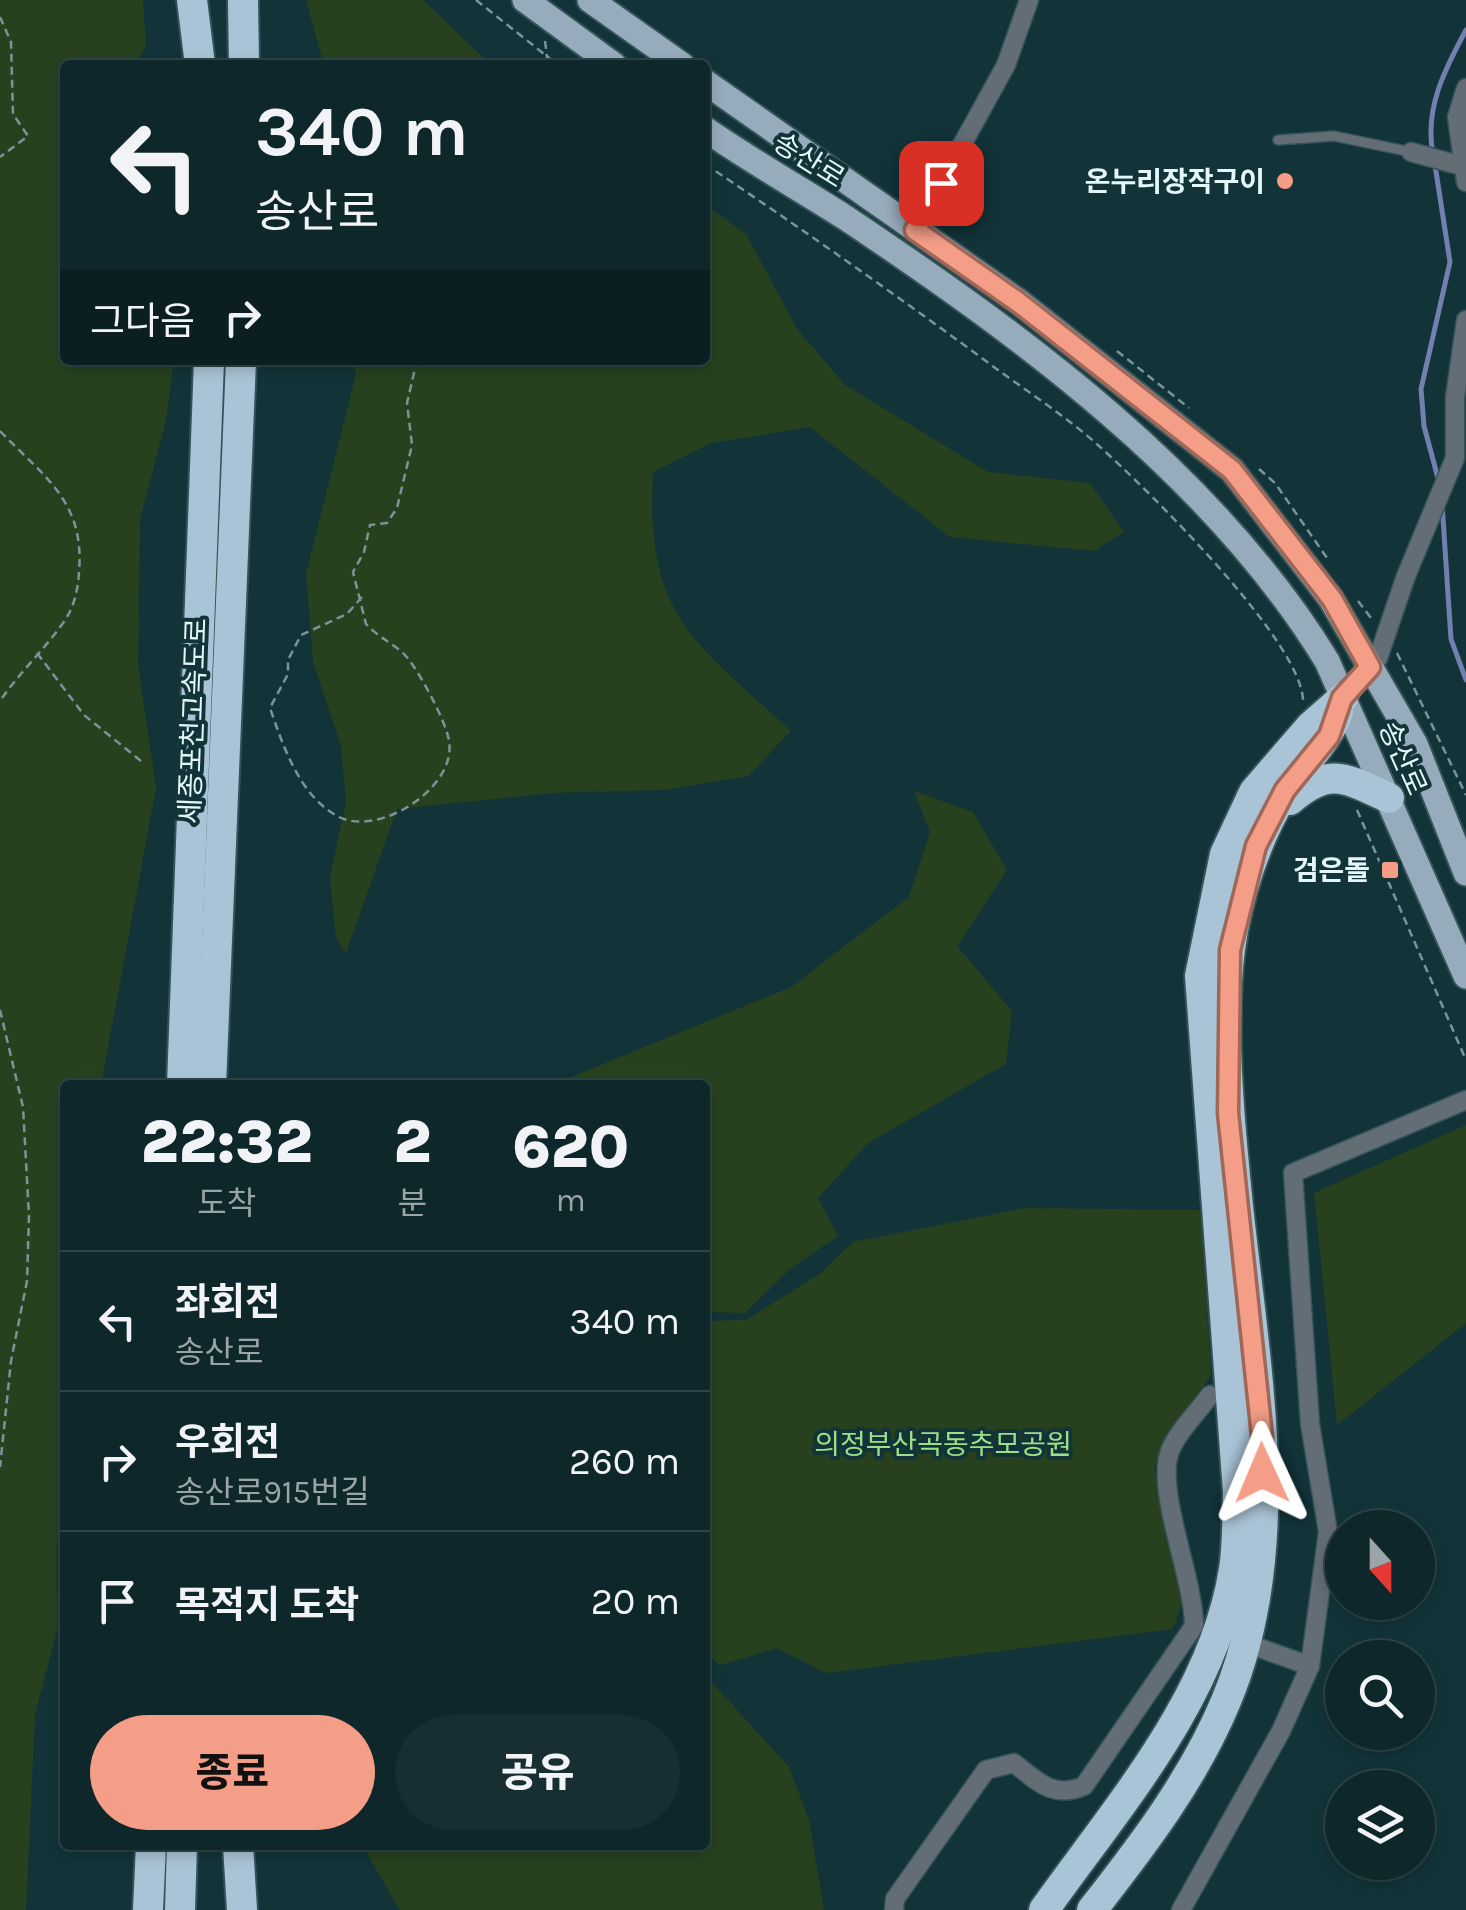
<!DOCTYPE html>
<html lang="ko">
<meta charset="utf-8">
<style>
:root{--surface:#0e272b;--page:#172f33;--text:#f1f3f6;--muted:#9ba5a9;--line:#2e4447;--accent:#f49e87}
body{margin:0;font-family:Karla,"Noto Sans KR",sans-serif;background:var(--page);color:var(--text);height:100vh;display:flex;flex-direction:column;font-size:38px;white-space:nowrap}
*{box-sizing:border-box;margin:0}
p{font-size:32px;color:var(--muted)}
.icon{flex:none;width:55px;height:55px;fill:none;stroke:currentColor;stroke-width:2;stroke-linecap:round;stroke-linejoin:round}
.map{position:relative;flex:1;overflow:hidden}
.panel{position:absolute;left:60px;top:1080px;width:650px;height:770px;display:flex;flex-direction:column;background:var(--surface);border-radius:10px;box-shadow:0 5px 15px #0003,0 0 0 2px var(--line)}
.panel>*{flex:none}
.banner{position:absolute;left:60px;top:60px;width:650px;height:305px;border-radius:10px;box-shadow:0 5px 15px #0003,0 0 0 2px var(--line);background:#0e272b;color:var(--text);overflow:hidden}
.needle{width:65px;rotate:159deg}
.buttons{position:absolute;left:1325px;top:1510px;display:grid;gap:20px}
.buttons a{display:grid;place-items:center;width:110px;height:110px;border-radius:50%;background:var(--surface);box-shadow:0 5px 15px #0003,0 0 0 2px var(--line);font-size:50px}
.pin{position:absolute;display:grid;place-items:center;width:85px;height:85px;color:#fff;margin:-42px;border-radius:20px;box-shadow:0 5px 15px #0006}
.me{position:absolute;width:110px;margin:-55px;rotate:359deg;stroke-linejoin:round;filter:drop-shadow(0 0 8px #0008)}
.turn{display:flex;align-items:center;gap:35px;height:210px;padding:0 30px;font-size:45px}
.turn .icon{width:130px;height:130px;stroke-width:2.5}
.turn b{display:block;font-size:70px;line-height:85px}
.then{display:flex;align-items:center;height:95px;padding:0 30px;background:#0003;gap:20px;font-size:38px}
.eta{display:flex;justify-content:space-evenly;align-items:center;height:170px;text-align:center}
.eta b{font-size:60px;font-weight:800;line-height:70px}
.primary-button{display:flex;gap:20px;margin-top:auto;padding:20px 30px}
.primary-button a{flex:1;height:115px;border-radius:60px;background:var(--accent);color:#111;font-size:40px;font-weight:800;line-height:115px;text-align:center}
.primary-button a+a{background:var(--page);color:var(--text)}
ul{padding:0;list-style:none}
li{display:flex;align-items:center;gap:30px;height:140px;padding:0 30px;border-top:2px solid var(--line)}
li div{flex:1}
li b{display:block;font-size:38px}
li em{font-style:normal}
.map>svg:first-child{display:block}
.green{fill:#27411f}
.lines{fill:none;stroke-linecap:round;stroke-linejoin:round}
.stream{stroke:#737fae;stroke-width:5}
.service-casing{stroke:#345358;stroke-width:12}
.minor-casing{stroke:#345358;stroke-width:21}
.primary-casing{stroke:#345358;stroke-width:29}
.motorway-casing{stroke:#345358;stroke-width:34}
.path{stroke:#7a9599;stroke-width:2.5;stroke-dasharray:8 5;stroke-linecap:butt}
.service{stroke:#636d75;stroke-width:9}
.minor{stroke:#636d75;stroke-width:18}
.primary{stroke:#96abbc;stroke-width:25}
.motorway{stroke:#aac4d7;stroke-width:30}
.route-casing{stroke:#9f6758;stroke-width:25}
.route{stroke:#f49e87;stroke-width:18}
.poi-dot{fill:#f49e87;stroke:#123439;stroke-width:4}
.labels{text-anchor:middle;dominant-baseline:central;stroke-width:8;stroke-linejoin:round;paint-order:stroke}
.street-label{font-size:28px;fill:#e4f6f9;stroke:#123439}
.poi-label{font-size:28px;font-weight:bold;fill:#e4f6f9;stroke:#123439;text-anchor:end}
.park-label{font-size:28px;fill:#9bdf86;stroke:#123439}
</style>
<div class="map">
<svg width="1466" height="1910" viewBox="0 0 1466 1910">
<rect width="100%" height="100%" fill="#123439"/>
<g class="green">
<polygon points="0,0 143,0 146,47 134,65 65,65 65,360 174,360 166,420 140,519 138,664 156,788 101,1085 65,1085 65,1441 57,1555 58,1627 35,1714 26,1910 0,1910"/>
<polygon points="306,0 423,0 491,65 324,65"/>
<path d="M705,205L746,234L797,329L845,385L988,472L1090,483L1124,532L1094,551L950,537L810,427L711,443L653,472C645,617 694,641 791,731L748,776L663,790L551,793L397,809L346,953L336,938L330,878L346,801L341,746L313,661L306,574L356,374L353,360H705Z"/>
<polygon points="914,791 973,812 1007,870 957,946 1012,1011 1006,1064 868,1143 818,1198 838,1236 790,1269 745,1313 705,1312 705,1085 552,1085 791,987 909,897 930,832"/>
<polygon points="1466,1125 1466,1323 1337,1425 1314,1193"/>
<polygon points="1025,1208 1201,1210 1211,1375 1154,1467 1185,1595 1173,1629 826,1673 777,1648 720,1665 705,1653 705,1321 746,1320 821,1273 853,1242"/>
<polygon points="705,1675 789,1767 809,1820 824,1910 400,1910 362,1845 705,1845"/>
</g>
<g class="lines">
<g class="stream">
<path d="M1433,154C1424,109 1445,69 1466,30"/>
<polyline points="1435,165 1450,262 1421,389 1424,426 1439,482"/>
<polyline points="1442,503 1451,639 1466,680"/>
</g>
<defs>
<polyline id="service" points="1278,140 1334,136 1411,152"/>
<g id="minor">
<polyline points="1466,88 1457,117 1466,182"/>
<polyline points="1411,152 1466,167"/>
<polyline points="915,230 1006,65 1029,0"/>
<polyline points="1343,698 1378,658 1406,576 1455,458 1455,397 1466,320"/>
<polyline points="1254,1646 1310,1666"/>
<path d="M894,1910L895,1899L986,1770L1014,1763C1038,1782 1053,1799 1084,1786L1194,1626C1194,1578 1155,1490 1170,1451C1177,1432 1198,1412 1210,1395"/>
<polyline points="1181,1910 1281,1731 1310,1666 1328,1532 1310,1424 1293,1173 1466,1100"/>
</g>
<g id="primary">
<polyline points="525,0 614,65"/>
<polyline points="590,0 682,65"/>
<polyline points="705,82 1019,302 1232,470 1331,599 1415,744 1466,873"/>
<path d="M705,129C751,161 799,188 846,218C1024,337 1214,476 1327,661L1466,976"/>
</g>
<g id="motorway">
<polyline points="192,0 200,65"/>
<polyline points="243,0 244,65"/>
<path d="M1290,800C1329,766 1346,778 1389,798"/>
<polyline points="182,1085 209,360"/>
<polyline points="211,1085 241,360"/>
<polyline points="238,1845 242,1910"/>
<polyline points="148,1910 151,1845"/>
<polyline points="180,1910 182,1845"/>
<path d="M1044,1910C1117,1807 1214,1698 1234,1569C1238,1544 1237,1517 1238,1492L1200,976L1225,854L1254,792L1311,726L1343,698"/>
<path d="M1092,1910C1143,1845 1194,1778 1226,1701C1291,1547 1255,1366 1238,1206C1230,1128 1220,1027 1230,949C1237,896 1256,839 1284,793C1301,764 1326,745 1338,712"/>
</g>
</defs>
<use href="#service" class="service-casing"/>
<use href="#minor" class="minor-casing"/>
<use href="#primary" class="primary-casing"/>
<use href="#motorway" class="motorway-casing"/>
<g class="path">
<polyline points="476,0 558,65"/>
<polyline points="0,17 11,42 13,114 28,136 0,157"/>
<polyline points="545,41 548,65"/>
<path d="M705,164C802,229 896,295 990,364C1026,391 1066,416 1099,446C1146,488 1306,645 1303,703"/>
<polyline points="1117,351 1189,408"/>
<path d="M0,431C44,477 85,501 79,572C78,590 74,608 63,623C44,650 19,673 0,701"/>
<polyline points="1259,469 1275,483 1327,558"/>
<path d="M362,597L347,614L301,635L288,660V674L270,708C283,746 300,797 339,817C379,837 457,788 449,741C447,723 416,664 402,652C390,642 377,636 366,624L353,572L364,552L370,525L387,523L397,508L412,445L407,403L417,360"/>
<polyline points="1358,601 1371,618"/>
<polyline points="37,653 84,715 141,761"/>
<polyline points="1397,653 1466,795"/>
<polyline points="1357,810 1466,1060"/>
<polyline points="0,1010 23,1107 29,1216 27,1281 11,1361 0,1467"/>
</g>
<use href="#service" class="service"/>
<use href="#minor" class="minor"/>
<use href="#primary" class="primary"/>
<use href="#motorway" class="motorway"/>
</g>
<g class="lines">
<defs>
<polyline id="route" points="941,183 915,230 1018,302 1232,470 1332,599 1370,667 1342,698 1329,736 1285,790 1256,846 1230,950 1228,1113 1262,1436 1262,1473"/>
</defs>
<use href="#route" class="route-casing"/>
<use href="#route" class="route"/>
</g>
<g class="poi-dot">
<circle cx="1285" cy="181" r="10"/>
<rect x="1380" y="860" width="20" height="20" rx="5"/>
</g>
<g class="labels">
<g class="street-label">
<text transform="translate(809 160) rotate(32)">송산로</text>
<text transform="translate(193 721) rotate(-88)">세종포천고속도로</text>
<text transform="translate(1403 758) rotate(66)">송산로</text>
</g>
<g class="poi-label">
<text x="1265" y="181">온누리장작구이</text>
<text x="1370" y="870">검은돌</text>
</g>
<g class="park-label">
<text x="943" y="1444">의정부산곡동추모공원</text>
</g>
</g>
</svg>
<div class="buttons">
<a><svg class="needle" viewBox="-14 -14 28 28"><path d="M0-13l5 13h-10z" fill="#e53935"/><path d="M0 13l5-13h-10z" fill="#9ba5a9"/></svg></a>
<a><svg class="icon" aria-label="search" viewBox="0 0 24 24"><circle cx="10" cy="10" r="6"/><path d="M15 15l6 6"/></svg></a>
<a><svg class="icon" aria-label="layers" viewBox="0 0 24 24"><path d="M12 4l9 5-9 5-9-5zM3 14l9 5 9-5"/></svg></a>
</div>
<div class="pin" style="left:941px;top:183px;background:#d93025"><svg class="icon" aria-label="arrive" viewBox="0 0 24 24"><path d="M6 21V4h12l-3 4 3 4H6"/></svg></div>
<svg class="me" style="left:1262px;top:1473px" viewBox="-20 -20 40 40"><path d="M0-17L14 15 0 8-14 15z" fill="#f49e87" stroke="#fff" stroke-width="4"/></svg>
<div class="banner">
<div class="turn"><svg class="icon" aria-label="left" viewBox="0 0 24 24"><path d="M17 20v-9H6M10 6l-5 5 5 5"/></svg><div><b>340 m</b>송산로</div></div>
<div class="then">그다음<svg class="icon" aria-label="right" viewBox="0 0 24 24"><path d="M7 20v-9h11M14 6l5 5-5 5"/></svg></div>
</div>
<section class="panel">
<div class="eta">
<div><b>22:32</b><p>도착</p></div>
<div><b>2</b><p>분</p></div>
<div><b>620</b><p>m</p></div>
</div>
<ul>
<li><svg class="icon" aria-label="left" viewBox="0 0 24 24"><path d="M17 20v-9H6M10 6l-5 5 5 5"/></svg><div><b>좌회전</b><p>송산로</p></div><em>340 m</em></li>
<li><svg class="icon" aria-label="right" viewBox="0 0 24 24"><path d="M7 20v-9h11M14 6l5 5-5 5"/></svg><div><b>우회전</b><p>송산로915번길</p></div><em>260 m</em></li>
<li><svg class="icon" aria-label="arrive" viewBox="0 0 24 24"><path d="M6 21V4h12l-3 4 3 4H6"/></svg><div><b>목적지 도착</b></div><em>20 m</em></li>
</ul>
<div class="primary-button"><a>종료</a><a>공유</a></div>
</section>
</div>
